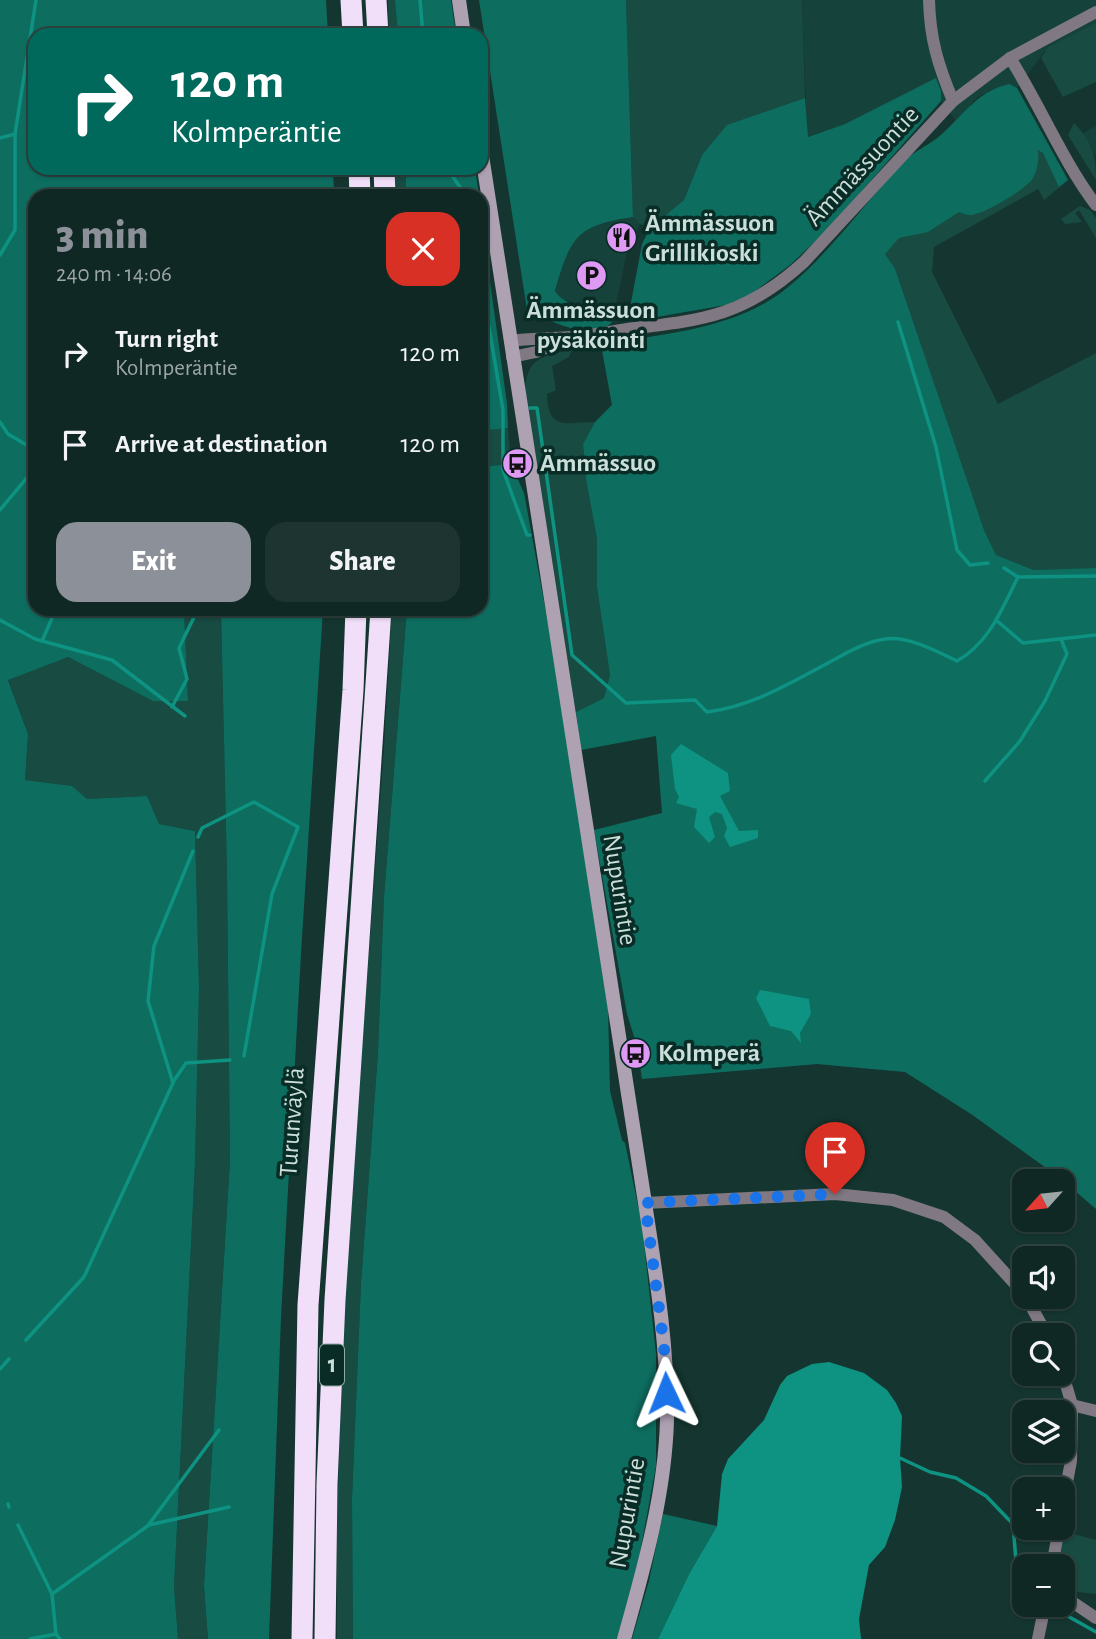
<!DOCTYPE html>
<meta charset="utf-8">
<style>
:root{--surface:#102824;--page:#1e3431;--text:#f1f3f6;--muted:#9ca6a6;--line:#304441;--accent:#8c9099}
body{margin:0;font-family:"Alegreya Sans",sans-serif;background:var(--page);color:var(--text);height:100vh;display:flex;flex-direction:column;font-size:26px;white-space:nowrap}
*{box-sizing:border-box;margin:0}
p{font-size:23px;color:var(--muted)}
.icon{flex:none;width:38px;height:38px;fill:none;stroke:currentColor;stroke-width:2;stroke-linecap:round;stroke-linejoin:round}
.map{position:relative;flex:1;overflow:hidden}
.panel{position:absolute;left:28px;top:189px;width:460px;height:427px;display:flex;flex-direction:column;background:var(--surface);border-radius:21px;box-shadow:0 2px 5px #0004,0 0 0 2px var(--line)}
.panel>*{flex:none}
.guide{position:absolute;left:28px;top:28px;width:460px;height:147px;border-radius:21px;box-shadow:0 2px 5px #0004,0 0 0 2px var(--line);background:#00695c;color:#fff;overflow:hidden}
.needle{width:46px;rotate:243deg}
.tools{position:absolute;left:1012px;top:1169px;display:grid;gap:14px}
.tools a{display:grid;place-items:center;width:63px;height:63px;border-radius:14px;background:var(--surface);box-shadow:0 2px 5px #0004,0 0 0 2px var(--line);font-size:35px}
.pin{position:absolute;display:grid;place-items:center;width:60px;height:60px;color:#fff;margin:-72px -30px;border-radius:50% 50% 50% 0;rotate:-45deg;box-shadow:0 0 7px #0007}
.pin .icon{rotate:45deg}
.me{position:absolute;width:77px;margin:-38px;rotate:358deg;stroke-linejoin:round;filter:drop-shadow(0 0 5px #0008)}
.turn{display:flex;align-items:center;gap:24px;height:147px;padding:0 28px;font-size:32px}
.turn .icon{width:91px;height:91px;stroke-width:2.5}
.turn b{display:block;font-size:49px;line-height:60px}
.round{display:grid;place-items:center;flex:none;width:74px;height:74px;border-radius:21px;background:var(--page)}
.head{display:flex;align-items:center;justify-content:space-between;height:119px;padding:0 28px}
h1{font-size:42px;font-weight:800;line-height:52px;color:var(--accent)}
.cta{display:flex;gap:14px;margin-top:auto;padding:14px 28px}
.cta a{flex:1;height:80px;border-radius:21px;background:var(--accent);color:#fff;font-size:28px;font-weight:800;line-height:80px;text-align:center}
.cta a+a{background:var(--page);color:var(--text)}
ul{padding:0;list-style:none}
li{display:flex;align-items:center;gap:21px;height:91px;padding:0 28px}
li div{flex:1}
li b{display:block;font-size:26px}
li em{font-style:normal}
.map>svg:first-child{display:block}
.built{fill:#15423a}
.green{fill:#184b42}
.forest{fill:#0d6e60}
.water{fill:#0e9281}
.lines{fill:none;stroke-linecap:round;stroke-linejoin:round}
.stream{stroke:#0e9281;stroke-width:3.5}
.minor{stroke:#807883;stroke-width:12}
.secondary{stroke:#aea1b2;stroke-width:14}
.motorway{stroke:#f1def8;stroke-width:21}
.route{stroke:#1a73e8;stroke-width:12;stroke-dasharray:0 21.6}
.labels{text-anchor:middle;dominant-baseline:central;stroke-width:7;stroke-linejoin:round;paint-order:stroke}
.shield{fill:#092c26;stroke:#91a9a3;stroke-width:2}
.shield-label{font-size:24px;font-weight:bold;fill:#cbded9}
.street-label{font-size:26px;fill:#cbded9;stroke:#092c26}
.poi-label{font-size:26px;font-weight:bold;fill:#cbded9;stroke:#092c26;text-anchor:start}
</style>
<div class="map">
<svg width="1096" height="1639" viewBox="0 0 1096 1639">
<rect width="100%" height="100%" fill="#153630"/>
<g class="built">
<polygon points="802,0 1096,0 1096,23 1048,47 1017,88 1009,84 978,97 956,121 941,101 941,90 936,79 845,124 807,137"/>
<polygon points="1096,126 1096,157 1083,133"/>
<polygon points="633,217 640,224 626,256 614,315 559,298 555,292 564,258 578,235 603,221"/>
</g>
<g class="green">
<polygon points="388,0 395,0 398,35 389,35"/>
<polygon points="626,0 802,0 805,98 775,109 702,155 684,200 650,228 640,224 633,217"/>
<polygon points="1096,23 1096,82 1063,97 1041,58 1048,47"/>
<path d="M1009,84L1017,88L1068,180L1044,200L1038,189L934,247L932,272L998,404L1096,353V568L1034,570L996,555L984,530L885,254L906,159C917,152 929,145 939,137C966,116 973,93 1009,84Z"/>
<path d="M1074,123C1092,142 1096,154 1096,180L1068,135Z"/>
<rect x="395" y="168" width="11" height="28"/>
<polygon points="1080,206 1090,210 1096,218 1096,238 1079,210 1075,213 1082,222 1065,224 1061,219"/>
<path d="M572,349L569,357L552,366L556,390L547,394C548,432 567,422 595,422L583,444L586,479L597,539V587L610,675L604,698L576,712L525,390C527,356 544,357 572,349Z"/>
<polygon points="508,428 511,464 481,467 481,431"/>
<polygon points="184,609 221,609 227,872 230,1161 204,1586 208,1639 178,1639 174,1587 195,1163 199,988 195,831 159,824 147,796 87,799 72,786 25,780 28,734 8,679 68,657 153,701 188,701"/>
<polygon points="392,609 407,609 384,897 378,1053 361,1284 352,1499 353,1639 337,1639 337,1518 345,1280 384,747"/>
<polygon points="1063,1531 1096,1540 1096,1594 1078,1592 1062,1584 1062,1566 1056,1566"/>
</g>
<g class="forest">
<polygon points="0,0 326,0 328,35 35,35 35,168 333,168 334,196 35,196 35,609 184,609 188,701 153,701 68,657 8,680 28,734 25,780 72,786 87,799 147,796 159,824 195,831 199,988 195,1163 174,1587 178,1639 0,1639"/>
<polygon points="395,0 451,0 456,35 398,35"/>
<path d="M479,0H626L633,217C576,225 570,238 555,291C564,307 597,310 614,315V320C594,345 549,320 527,310Z"/>
<polygon points="936,78 941,91 941,101 828,229 790,265 751,294 726,305 639,320 633,316 630,308 642,244 650,228 684,200 702,155 727,125 805,98 808,137 845,124"/>
<path d="M1009,84L1017,88L1068,180L1059,187L1043,153L1038,150C1039,160 1038,168 1033,178C1027,189 983,215 970,215C966,215 962,213 959,212L928,232L899,238L885,254L895,269L984,530L996,555L1034,570L1096,568V1209L1060,1178L971,1114L905,1072L817,1064L642,1079L637,1046L627,1014L594,830L662,813L656,736L581,750L576,712L604,698L610,675L597,587V539L586,479L583,444L595,422L612,405L601,345C665,333 735,330 787,288C829,254 866,202 903,162C914,151 930,145 942,134C965,113 977,92 1009,84Z"/>
<polygon points="406,168 475,168 479,196 406,196"/>
<polygon points="481,217 507,404 508,428 481,431"/>
<polygon points="511,464 524,493 553,651 608,1008 610,1091 622,1140 625,1143 642,1225 656,1354 656,1466 639,1558 617,1639 353,1639 352,1499 361,1284 378,1053 384,897 407,609 481,609 481,467"/>
<polygon points="221,609 323,609 301,953 281,1317 269,1639 208,1639 204,1586 230,1161 227,872"/>
<polygon points="663,1514 717,1526 689,1574 658,1639 632,1639 649,1581"/>
</g>
<g class="water">
<polygon points="681,744 728,773 730,791 720,796 739,831 758,830 758,838 730,847 724,836 727,828 722,814 715,812 709,817 715,837 709,843 694,827 697,809 676,803 679,797 675,789 671,755"/>
<polygon points="760,990 809,999 811,1014 800,1033 801,1043 791,1031 770,1026 756,998"/>
<polygon points="829,1362 864,1373 887,1390 896,1403 902,1416 900,1458 902,1487 895,1520 885,1547 869,1565 859,1619 861,1639 658,1639 689,1574 717,1526 722,1474 728,1459 764,1420 780,1385 787,1376 812,1364"/>
</g>
<g class="lines">
<g class="stream">
<polyline points="420,0 423,35"/>
<polyline points="0,138 15,134"/>
<polyline points="447,168 466,196"/>
<polyline points="0,255 15,230 15,134 36,0"/>
<polyline points="481,280 503,410 503,470 527,535 530,535"/>
<polyline points="898,322 936,447 957,550 970,565 988,563"/>
<path d="M530,408H537L572,655L626,703L695,700L707,712C752,706 787,685 826,664C845,654 864,642 885,639C909,636 936,651 957,661C989,643 1002,609 1018,577"/>
<polyline points="0,422 8,434 35,450"/>
<polyline points="0,510 35,468"/>
<polyline points="1004,568 1018,577 1096,576"/>
<polyline points="0,620 35,639 112,660 185,716"/>
<polyline points="996,620 1023,643 1096,635"/>
<polyline points="42,641 56,609"/>
<polyline points="172,707 187,679 179,648 198,609"/>
<polyline points="985,781 1020,741 1045,701 1067,654 1061,639"/>
<polyline points="198,837 202,828 254,802 298,827 272,894 244,1056"/>
<polyline points="173,1082 186,1063 230,1060"/>
<polyline points="26,1340 84,1277 173,1083 148,1001 154,946 193,851"/>
<polyline points="0,1369 9,1359"/>
<polyline points="900,1458 930,1472 956,1478 986,1496 1013,1524 1016,1561 1024,1571"/>
<polyline points="8,1504 9,1507"/>
<polyline points="149,1524 219,1430"/>
<polyline points="18,1525 52,1594 56,1634"/>
<polyline points="52,1594 149,1525 229,1507"/>
<polyline points="1055,1605 1057,1610 1096,1632"/>
<polyline points="30,1639 56,1634 60,1639"/>
</g>
<g class="minor">
<path d="M929,0C930,39 938,65 953,101"/>
<path d="M1010,58C1040,105 1063,162 1096,205"/>
<path d="M510,341C530,338 549,339 569,337C588,336 608,332 627,329C704,320 745,316 804,262L953,101L1010,58L1096,12"/>
<polyline points="512,357 536,352 564,340"/>
<polyline points="645,1203 835,1194 893,1200 944,1217 975,1240 1024,1294"/>
<polyline points="1026,1297 1047,1335"/>
<polyline points="1062,1371 1072,1405 1071,1461 1062,1509"/>
<polyline points="1072,1405 1096,1411"/>
<polyline points="1052,1566 1059,1528"/>
<polyline points="1062,1595 1096,1618"/>
<polyline points="1038,1639 1045,1605"/>
</g>
<g class="secondary">
<polyline points="459,0 464,35"/>
<path d="M481,149L645,1203C656,1275 668,1347 667,1420C665,1494 644,1568 624,1639"/>
</g>
<g class="motorway">
<polyline points="351,0 353,35"/>
<polyline points="376,0 378,35"/>
<polyline points="359,168 360,196"/>
<polyline points="384,168 385,196"/>
<polyline points="302,1639 308,1305 353,690 356,609"/>
<polyline points="325,1639 327,1484 335,1300 381,609"/>
</g>
</g>
<g class="lines">
<polyline class="route" points="666,1393 664,1346 645,1203 835,1194"/>
</g>
<defs>
<symbol id="restaurant-disc" viewBox="-11 -11 22 22"><circle r="9.5" fill="#dd99f3" stroke="#092c26"/><path d="M-5-6h1v4h1v-4h1v4h1v-4h1v5L-1.5 .5V6h-2V.5L-5-1ZM5-6V6H3V1.5H1.5Q1.5-4 5-6Z" fill="#111"/></symbol>
<symbol id="parking-disc" viewBox="-11 -11 22 22"><circle r="9.5" fill="#dd99f3" stroke="#092c26"/><path d="M-3.5-5.5H1a3.5 3.5 0 0 1 0 7H-1V5.5H-3.5ZM-1-3.4V-.6H.8a1.4 1.4 0 0 0 0-2.8Z" fill="#111"/></symbol>
<symbol id="bus-disc" viewBox="-11 -11 22 22"><circle r="9.5" fill="#dd99f3" stroke="#092c26"/><path d="M-5-6H5V4H4V6H2V4H-2V6H-4V4H-5ZM-3.5-4V0h7V-4ZM-3.5 1.2v1.5H-2V1.2ZM2 1.2v1.5H3.5V1.2Z" fill="#111"/></symbol>
</defs>
<g fill-rule="evenodd">
<use href="#restaurant-disc" x="604" y="220" width="35" height="35"/>
<use href="#parking-disc" x="574" y="258" width="35" height="35"/>
<use href="#bus-disc" x="500" y="446" width="35" height="35"/>
<use href="#bus-disc" x="618" y="1036" width="35" height="35"/>
</g>
<g class="labels">
<rect class="shield" x="320" y="1344.5" width="24" height="41" rx="5"/>
<g class="shield-label">
<text x="332" y="1365">1</text>
</g>
<g class="street-label">
<text transform="translate(862 166) rotate(-47)">Ämmässuontie</text>
<text transform="translate(620 890) rotate(81)">Nupurintie</text>
<text transform="translate(292 1122) rotate(-86)">Turunväylä</text>
<text transform="translate(627 1513) rotate(-80)">Nupurintie</text>
</g>
<g class="poi-label">
<text x="645" y="223">Ämmässuon<tspan x="645" dy="30">Grillikioski</tspan></text>
<text x="591" y="310" text-anchor="middle">Ämmässuon<tspan x="591" dy="30">pysäköinti</tspan></text>
<text x="540" y="463">Ämmässuo</text>
<text x="658" y="1053">Kolmperä</text>
</g>
</g>
</svg>
<div class="tools">
<a><svg class="needle" viewBox="-14 -14 28 28"><path d="M0-13l5 13h-10z" fill="#e53935"/><path d="M0 13l5-13h-10z" fill="#9ca6a6"/></svg></a>
<a><svg class="icon" aria-label="sound" viewBox="0 0 24 24"><path d="M4 9h4l5-4v14l-5-4H4zM17 9q2 3 0 6"/></svg></a>
<a><svg class="icon" aria-label="search" viewBox="0 0 24 24"><circle cx="10" cy="10" r="6"/><path d="M15 15l6 6"/></svg></a>
<a><svg class="icon" aria-label="layers" viewBox="0 0 24 24"><path d="M12 4l9 5-9 5-9-5zM3 14l9 5 9-5"/></svg></a>
<a>+</a>
<a>−</a>
</div>
<div class="pin" style="left:835px;top:1194px;background:#d93025"><svg class="icon" aria-label="arrive" viewBox="0 0 24 24"><path d="M6 21V4h12l-3 4 3 4H6"/></svg></div>
<svg class="me" style="left:666px;top:1393px" viewBox="-20 -20 40 40"><path d="M0-17L14 15 0 8-14 15z" fill="#1a73e8" stroke="#fff" stroke-width="4"/></svg>
<div class="guide">
<div class="turn"><svg class="icon" aria-label="right" viewBox="0 0 24 24"><path d="M7 20v-9h11M14 6l5 5-5 5"/></svg><div><b>120 m</b>Kolmperäntie</div></div>
</div>
<section class="panel">
<div class="head"><div><h1>3 min</h1><p>240 m · 14:06</p></div><a class="round" style="background:#d93025;color:#fff"><svg class="icon" aria-label="close" viewBox="0 0 24 24"><path d="M6 6l12 12M18 6L6 18"/></svg></a></div>
<ul>
<li><svg class="icon" aria-label="right" viewBox="0 0 24 24"><path d="M7 20v-9h11M14 6l5 5-5 5"/></svg><div><b>Turn right</b><p>Kolmperäntie</p></div><em>120 m</em></li>
<li><svg class="icon" aria-label="arrive" viewBox="0 0 24 24"><path d="M6 21V4h12l-3 4 3 4H6"/></svg><div><b>Arrive at destination</b></div><em>120 m</em></li>
</ul>
<div class="cta"><a>Exit</a><a>Share</a></div>
</section>
</div>
